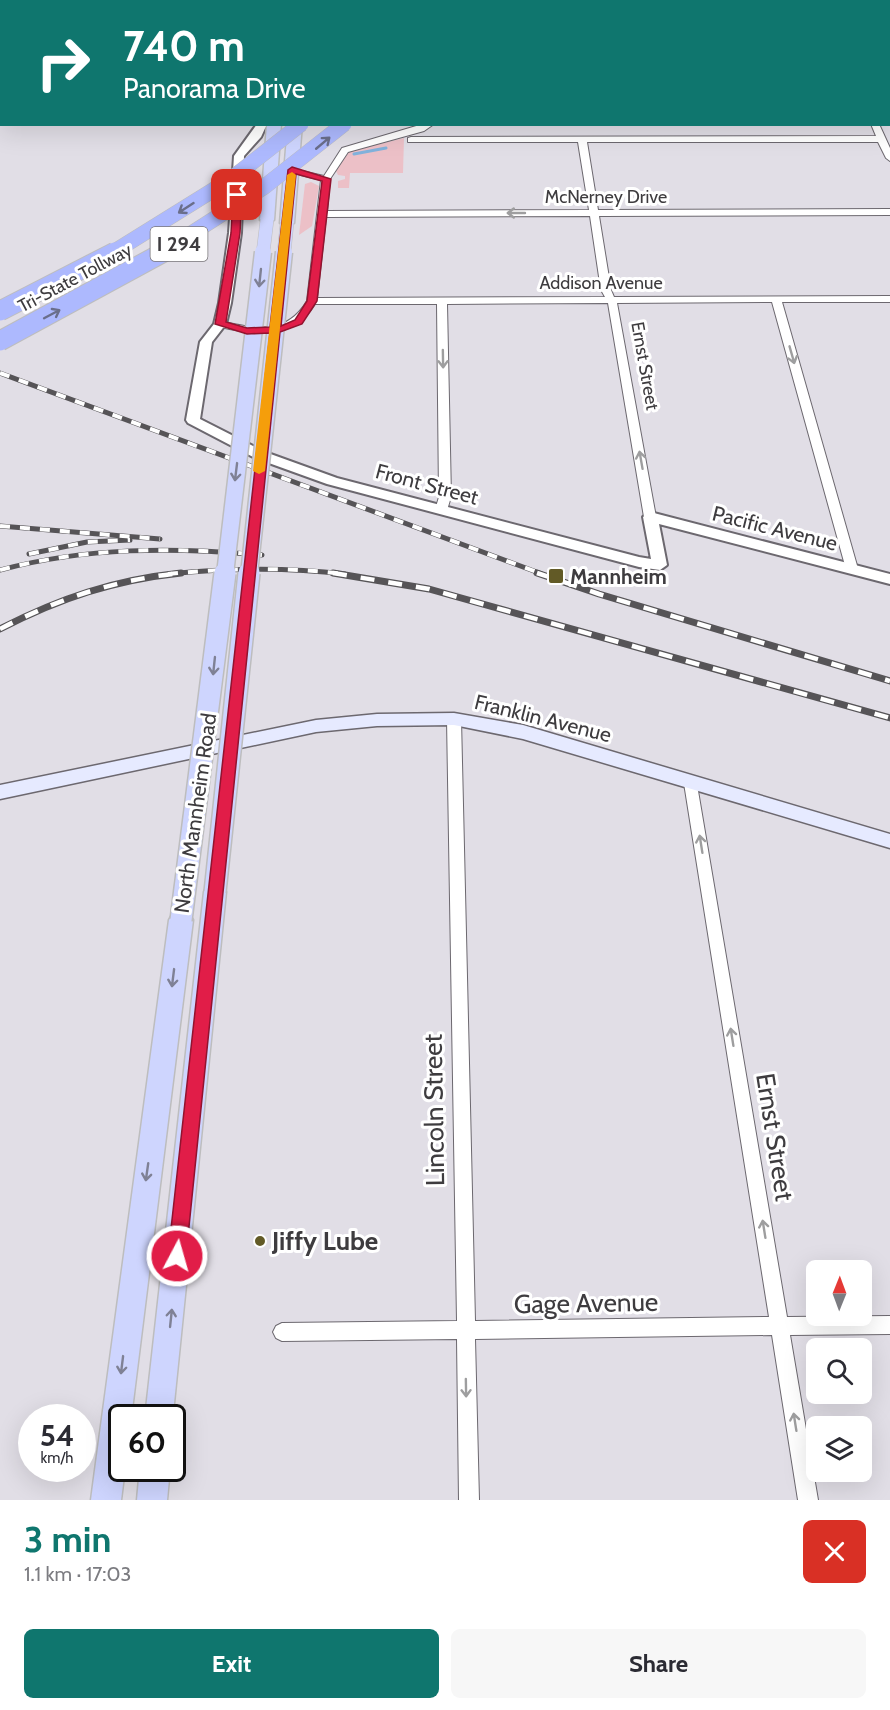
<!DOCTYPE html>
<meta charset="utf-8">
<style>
:root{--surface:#fff;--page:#f7f7f7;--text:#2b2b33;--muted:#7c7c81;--accent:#0f766e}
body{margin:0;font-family:Cabin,sans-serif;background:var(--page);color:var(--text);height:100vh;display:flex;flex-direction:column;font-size:22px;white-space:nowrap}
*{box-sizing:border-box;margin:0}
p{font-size:20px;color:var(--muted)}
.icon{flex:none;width:33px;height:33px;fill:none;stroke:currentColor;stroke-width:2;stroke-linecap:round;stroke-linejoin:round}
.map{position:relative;height:1500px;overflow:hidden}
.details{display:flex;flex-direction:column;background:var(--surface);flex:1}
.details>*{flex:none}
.guide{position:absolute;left:0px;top:0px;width:891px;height:126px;box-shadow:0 6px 24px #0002;background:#0f766e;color:#fff;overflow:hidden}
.needle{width:39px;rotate:1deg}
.tools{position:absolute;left:806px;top:1260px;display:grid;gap:12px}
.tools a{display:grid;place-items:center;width:66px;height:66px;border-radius:9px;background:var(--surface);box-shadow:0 6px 24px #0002;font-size:30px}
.speed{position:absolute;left:18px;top:1404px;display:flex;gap:12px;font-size:30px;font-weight:700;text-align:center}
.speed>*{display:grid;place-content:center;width:78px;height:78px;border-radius:50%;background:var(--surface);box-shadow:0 6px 24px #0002;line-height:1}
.speed small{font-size:15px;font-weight:400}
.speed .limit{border:3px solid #111;border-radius:9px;background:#fff;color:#111}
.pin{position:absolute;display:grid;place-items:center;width:51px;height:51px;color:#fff;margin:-26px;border-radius:12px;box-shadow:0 3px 9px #0006}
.me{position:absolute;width:66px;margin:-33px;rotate:6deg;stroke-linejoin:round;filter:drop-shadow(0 0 4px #0008)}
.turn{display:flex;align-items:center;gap:21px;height:126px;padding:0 24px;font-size:27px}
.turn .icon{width:78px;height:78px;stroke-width:2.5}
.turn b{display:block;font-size:42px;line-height:51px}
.round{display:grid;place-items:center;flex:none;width:63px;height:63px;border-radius:9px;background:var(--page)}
.head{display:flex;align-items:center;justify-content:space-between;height:102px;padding:0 24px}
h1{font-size:36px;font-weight:700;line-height:45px;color:var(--accent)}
.cta{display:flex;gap:12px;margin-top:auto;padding:12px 24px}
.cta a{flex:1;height:69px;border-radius:9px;background:var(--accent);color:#fff;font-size:24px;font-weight:700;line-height:69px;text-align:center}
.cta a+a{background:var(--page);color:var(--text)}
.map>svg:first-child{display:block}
.green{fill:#ecc0c7}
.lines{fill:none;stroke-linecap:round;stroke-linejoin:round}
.stream{stroke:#81b2dc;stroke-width:3}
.minor-casing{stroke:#6c686f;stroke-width:2}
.tertiary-casing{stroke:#6c686f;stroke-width:4}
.secondary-casing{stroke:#6c686f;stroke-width:3}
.primary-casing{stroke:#bdbdbe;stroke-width:3}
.motorway-casing{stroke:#bdbdbe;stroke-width:3}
.minor{fill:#fff;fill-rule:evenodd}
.tertiary{fill:#fff;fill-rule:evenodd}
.secondary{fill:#e6eaff;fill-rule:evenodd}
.primary{fill:#ced5fe;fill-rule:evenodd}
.motorway{fill:#adb9fe;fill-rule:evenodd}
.rail-far1-casing{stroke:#565457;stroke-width:5}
.rail-casing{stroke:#565457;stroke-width:7}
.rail-far1{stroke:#fff;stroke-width:4;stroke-dasharray:10;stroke-linecap:butt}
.rail{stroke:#fff;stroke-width:4.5;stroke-dasharray:14;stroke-linecap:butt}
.primary-bridge-far2-casing{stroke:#bdbdbe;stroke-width:14;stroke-linecap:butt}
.primary-bridge-far1-casing{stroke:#bdbdbe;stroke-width:19;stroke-linecap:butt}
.primary-bridge-casing{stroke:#bdbdbe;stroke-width:24;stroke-linecap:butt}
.motorway-bridge-far1-casing{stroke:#bdbdbe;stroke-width:16;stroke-linecap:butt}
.motorway-bridge-casing{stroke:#bdbdbe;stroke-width:21;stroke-linecap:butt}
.primary-bridge-far2{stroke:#ced5fe;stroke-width:13}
.primary-bridge-far1{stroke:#ced5fe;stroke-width:16}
.primary-bridge{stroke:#ced5fe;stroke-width:21}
.motorway-bridge-far1{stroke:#adb9fe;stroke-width:15}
.motorway-bridge{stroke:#adb9fe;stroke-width:19}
.oneway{stroke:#6a6e8b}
.oneway2{stroke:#9e9e9f}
.oneway3{stroke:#7f8195}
.route{fill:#e11d48;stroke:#92132f;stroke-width:1.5;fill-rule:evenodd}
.slow{fill:#f59e0b}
.poi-dot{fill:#625a26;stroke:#fff;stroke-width:2}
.labels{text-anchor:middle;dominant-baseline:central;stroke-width:6;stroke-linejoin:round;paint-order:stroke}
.far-street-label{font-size:18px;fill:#3e3c3f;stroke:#fff}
.shield{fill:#fff;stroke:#787679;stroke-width:1.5}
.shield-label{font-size:20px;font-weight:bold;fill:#3e3c3f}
.street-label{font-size:21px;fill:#3e3c3f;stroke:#fff}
.poi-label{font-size:21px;font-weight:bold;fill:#3e3c3f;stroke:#fff;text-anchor:start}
.near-street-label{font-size:26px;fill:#3e3c3f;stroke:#fff}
.near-poi-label{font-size:26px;font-weight:bold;fill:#3e3c3f;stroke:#fff;text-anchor:start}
</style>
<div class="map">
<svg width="890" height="1500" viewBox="0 0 890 1500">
<rect width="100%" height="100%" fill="#e1dee6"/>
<g class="green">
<polygon points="404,138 403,173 350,173 349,188 338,188 338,181 345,179 345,176 338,175 336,171 347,152"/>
<polygon points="311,182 319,186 312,226 299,235 305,184"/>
</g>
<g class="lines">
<polyline class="stream" points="354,154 386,148"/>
<defs>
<g id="minor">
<polygon points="823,0 831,0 831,2 824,2"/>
<rect x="0" y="63" width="2" height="4"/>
<path d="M423,124H434L424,131L348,152L330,179L327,211L589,210L578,142H408V138L411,137L876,136L871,124H879L890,148V161L886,158L878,142H587L598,210L890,209V215L599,216L611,290L614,297L890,296V302H782L858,569L856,572H848L846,569L772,302L617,303L656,517L650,521L644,517L608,303L447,304L451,497L447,510L441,514L435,510L439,497L437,304H315C292,342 254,335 216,326L215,324L220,321C255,329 286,336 307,301L321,180L289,172V168L324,176L342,148ZM590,216L601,290L605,297L317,298L326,217Z"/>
<polygon points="454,714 461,719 475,1321 769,1317 684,783 686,779 696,779 787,1317 890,1316 890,1334 790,1335 818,1500 798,1500 772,1335 475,1339 479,1500 459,1500 457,1339 282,1341 276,1338 273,1332 276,1326 282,1323 457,1321 447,719"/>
</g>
<polygon id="tertiary" points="257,124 267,124 261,137 244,156 241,233 231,303 226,324 212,342 200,419 265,452 337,478 639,557 651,559 643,517 650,512 890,574 890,584 659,524 667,565 660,570 639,567 327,484 255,458 188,423 186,420 200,342 214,324 219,303 229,233 234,156"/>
<polygon id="secondary" points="454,713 523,725 890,834 890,848 523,739 454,725 377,726 316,732 0,799 0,785 316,720 377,714"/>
<g id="primary">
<rect x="280" y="0" width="12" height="2"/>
<polygon points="299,0 311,0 298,2"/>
<polygon points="267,124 281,124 274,220 267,224 260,220"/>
<polygon points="288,124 302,124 294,223 287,227 280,223"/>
<polygon points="215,883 223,886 226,892 172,1423 172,1418 145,1418 204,892 207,886"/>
<polygon points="181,911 189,913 193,920 131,1418 122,1418 122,1468 125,1468 121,1500 91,1500 169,920 173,913"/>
<polygon points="140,1468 170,1468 167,1500 137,1500"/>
</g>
<g id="motorway">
<polygon points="422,0 436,0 422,2"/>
<polygon points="473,0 488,0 472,2"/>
</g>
</defs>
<use href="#minor" class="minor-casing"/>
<use href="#tertiary" class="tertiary-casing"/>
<use href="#secondary" class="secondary-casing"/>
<use href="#primary" class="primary-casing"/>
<use href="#motorway" class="motorway-casing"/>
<use href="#minor" class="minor"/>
<use href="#tertiary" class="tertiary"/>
<use href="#secondary" class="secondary"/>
<use href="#primary" class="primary"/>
<use href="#motorway" class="motorway"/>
<defs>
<g id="rail-far1">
<polyline points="0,373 542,574"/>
<polyline points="0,526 160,539"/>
<polyline points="29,554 87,542 130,540"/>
<path d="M0,570C87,547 172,547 262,555"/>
<path d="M168,574C227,568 286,567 345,574"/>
</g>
<g id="rail">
<polyline points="333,573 429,589 890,718"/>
<polyline points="537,573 599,594 890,681"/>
<path d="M0,629C60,598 114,580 181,573"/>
</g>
</defs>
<use href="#rail-far1" class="rail-far1-casing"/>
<use href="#rail" class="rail-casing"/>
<use href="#rail-far1" class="rail-far1"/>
<use href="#rail" class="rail"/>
<defs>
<g id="primary-bridge-far2">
<polyline points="263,253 267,220"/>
<polyline points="284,253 287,223"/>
</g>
<g id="primary-bridge-far1">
<polyline points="225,574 263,252"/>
<polyline points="249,574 284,252"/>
</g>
<g id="primary-bridge">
<polyline points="215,892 249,573"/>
<polyline points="181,920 225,573"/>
</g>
<g id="motorway-bridge-far1">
<polyline points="112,253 231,179 301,124"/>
<polyline points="161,253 264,187 344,124"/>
</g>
<g id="motorway-bridge">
<polyline points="0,311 115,252"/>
<polyline points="0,341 164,252"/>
</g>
</defs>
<use href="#primary-bridge-far2" class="primary-bridge-far2-casing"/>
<use href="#primary-bridge-far1" class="primary-bridge-far1-casing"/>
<use href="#primary-bridge" class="primary-bridge-casing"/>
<use href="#motorway-bridge-far1" class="motorway-bridge-far1-casing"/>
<use href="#motorway-bridge" class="motorway-bridge-casing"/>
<use href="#primary-bridge-far2" class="primary-bridge-far2"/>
<use href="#primary-bridge-far1" class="primary-bridge-far1"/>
<use href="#primary-bridge" class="primary-bridge"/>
<use href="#motorway-bridge-far1" class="motorway-bridge-far1"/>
<use href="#motorway-bridge" class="motorway-bridge"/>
</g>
<defs><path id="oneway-shaft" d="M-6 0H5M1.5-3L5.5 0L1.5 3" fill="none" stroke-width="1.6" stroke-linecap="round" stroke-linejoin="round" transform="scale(1.5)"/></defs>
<g class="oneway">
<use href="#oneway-shaft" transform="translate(323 143) rotate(-40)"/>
<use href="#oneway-shaft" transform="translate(186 208) rotate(147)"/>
<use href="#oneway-shaft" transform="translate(52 314) rotate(-28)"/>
</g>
<g class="oneway2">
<use href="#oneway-shaft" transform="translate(516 213) rotate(180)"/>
<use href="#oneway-shaft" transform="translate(792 355) rotate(74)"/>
<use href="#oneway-shaft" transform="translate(443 359) rotate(89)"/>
<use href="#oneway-shaft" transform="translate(641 460) rotate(-100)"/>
<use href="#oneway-shaft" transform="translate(701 844) rotate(-99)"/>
<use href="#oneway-shaft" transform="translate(732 1037) rotate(-99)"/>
<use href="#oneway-shaft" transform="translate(764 1229) rotate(-99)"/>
<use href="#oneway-shaft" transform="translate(466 1388) rotate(89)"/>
<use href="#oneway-shaft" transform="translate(795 1422) rotate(-99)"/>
</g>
<g class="oneway3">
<use href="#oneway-shaft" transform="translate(260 278) rotate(96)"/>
<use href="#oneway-shaft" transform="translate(236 472) rotate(97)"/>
<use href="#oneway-shaft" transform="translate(214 666) rotate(96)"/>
<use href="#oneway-shaft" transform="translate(173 978) rotate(97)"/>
<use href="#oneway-shaft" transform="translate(147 1172) rotate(98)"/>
<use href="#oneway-shaft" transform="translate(171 1318) rotate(-84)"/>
<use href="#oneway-shaft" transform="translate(122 1365) rotate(97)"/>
</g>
<path class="route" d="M292,167L331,179L317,301L302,324L280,332L186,1256L183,1262L177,1265L171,1262L168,1256L270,333L247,334L215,324L231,233L233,195L237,192L242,195L240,233L226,322L247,328L270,327L288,170ZM296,174L322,181L307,301L295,320L281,326Z"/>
<polygon class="slow" points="292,172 296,175 265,471 259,474 253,471 287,175"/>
<g class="poi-dot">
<rect x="548" y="568" width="16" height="16" rx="3"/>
<circle cx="260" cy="1241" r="6"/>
</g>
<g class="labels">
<g class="far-street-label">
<text x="606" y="197">McNerney Drive</text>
<text transform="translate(75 278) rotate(-28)">Tri-State Tollway</text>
<text x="601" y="283">Addison Avenue</text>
<text transform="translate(645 366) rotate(80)">Ernst Street</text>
</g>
<rect class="shield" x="150.5" y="227" width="57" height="34" rx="4.5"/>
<g class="shield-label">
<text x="179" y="244">I 294</text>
</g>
<g class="street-label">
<text transform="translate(427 484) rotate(15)">Front Street</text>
<text transform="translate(775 528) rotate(14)">Pacific Avenue</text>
<text transform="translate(543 718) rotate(14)">Franklin Avenue</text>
<text transform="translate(195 813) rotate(-82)">North Mannheim Road</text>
</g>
<g class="poi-label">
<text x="570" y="576">Mannheim</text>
</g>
<g class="near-street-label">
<text transform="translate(434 1110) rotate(-91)">Lincoln Street</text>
<text transform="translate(775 1137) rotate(81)">Ernst Street</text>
<text transform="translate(586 1303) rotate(-1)">Gage Avenue</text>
</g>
<g class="near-poi-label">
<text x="272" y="1241">Jiffy Lube</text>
</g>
</g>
</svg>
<div class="tools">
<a><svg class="needle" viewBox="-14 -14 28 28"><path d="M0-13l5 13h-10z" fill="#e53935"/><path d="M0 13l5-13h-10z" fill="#7c7c81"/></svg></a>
<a><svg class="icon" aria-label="search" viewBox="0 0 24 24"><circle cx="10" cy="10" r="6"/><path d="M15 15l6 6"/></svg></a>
<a><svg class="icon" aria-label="layers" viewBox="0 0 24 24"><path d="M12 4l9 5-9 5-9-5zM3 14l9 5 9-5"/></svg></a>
</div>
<div class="speed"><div>54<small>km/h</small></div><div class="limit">60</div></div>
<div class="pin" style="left:237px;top:195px;background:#d93025"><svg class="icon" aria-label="arrive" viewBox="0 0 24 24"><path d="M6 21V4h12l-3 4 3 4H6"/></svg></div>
<svg class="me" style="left:177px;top:1256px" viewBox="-20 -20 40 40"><circle r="17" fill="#e11d48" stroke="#fff" stroke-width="3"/><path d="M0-11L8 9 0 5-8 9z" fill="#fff"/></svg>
<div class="guide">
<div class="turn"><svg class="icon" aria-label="right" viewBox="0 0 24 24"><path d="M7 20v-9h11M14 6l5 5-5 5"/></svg><div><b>740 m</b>Panorama Drive</div></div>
</div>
</div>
<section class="details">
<div class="head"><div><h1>3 min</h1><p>1.1 km · 17:03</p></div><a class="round" style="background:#d93025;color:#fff"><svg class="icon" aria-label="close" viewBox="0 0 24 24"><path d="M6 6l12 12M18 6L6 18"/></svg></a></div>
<div class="cta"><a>Exit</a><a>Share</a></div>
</section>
